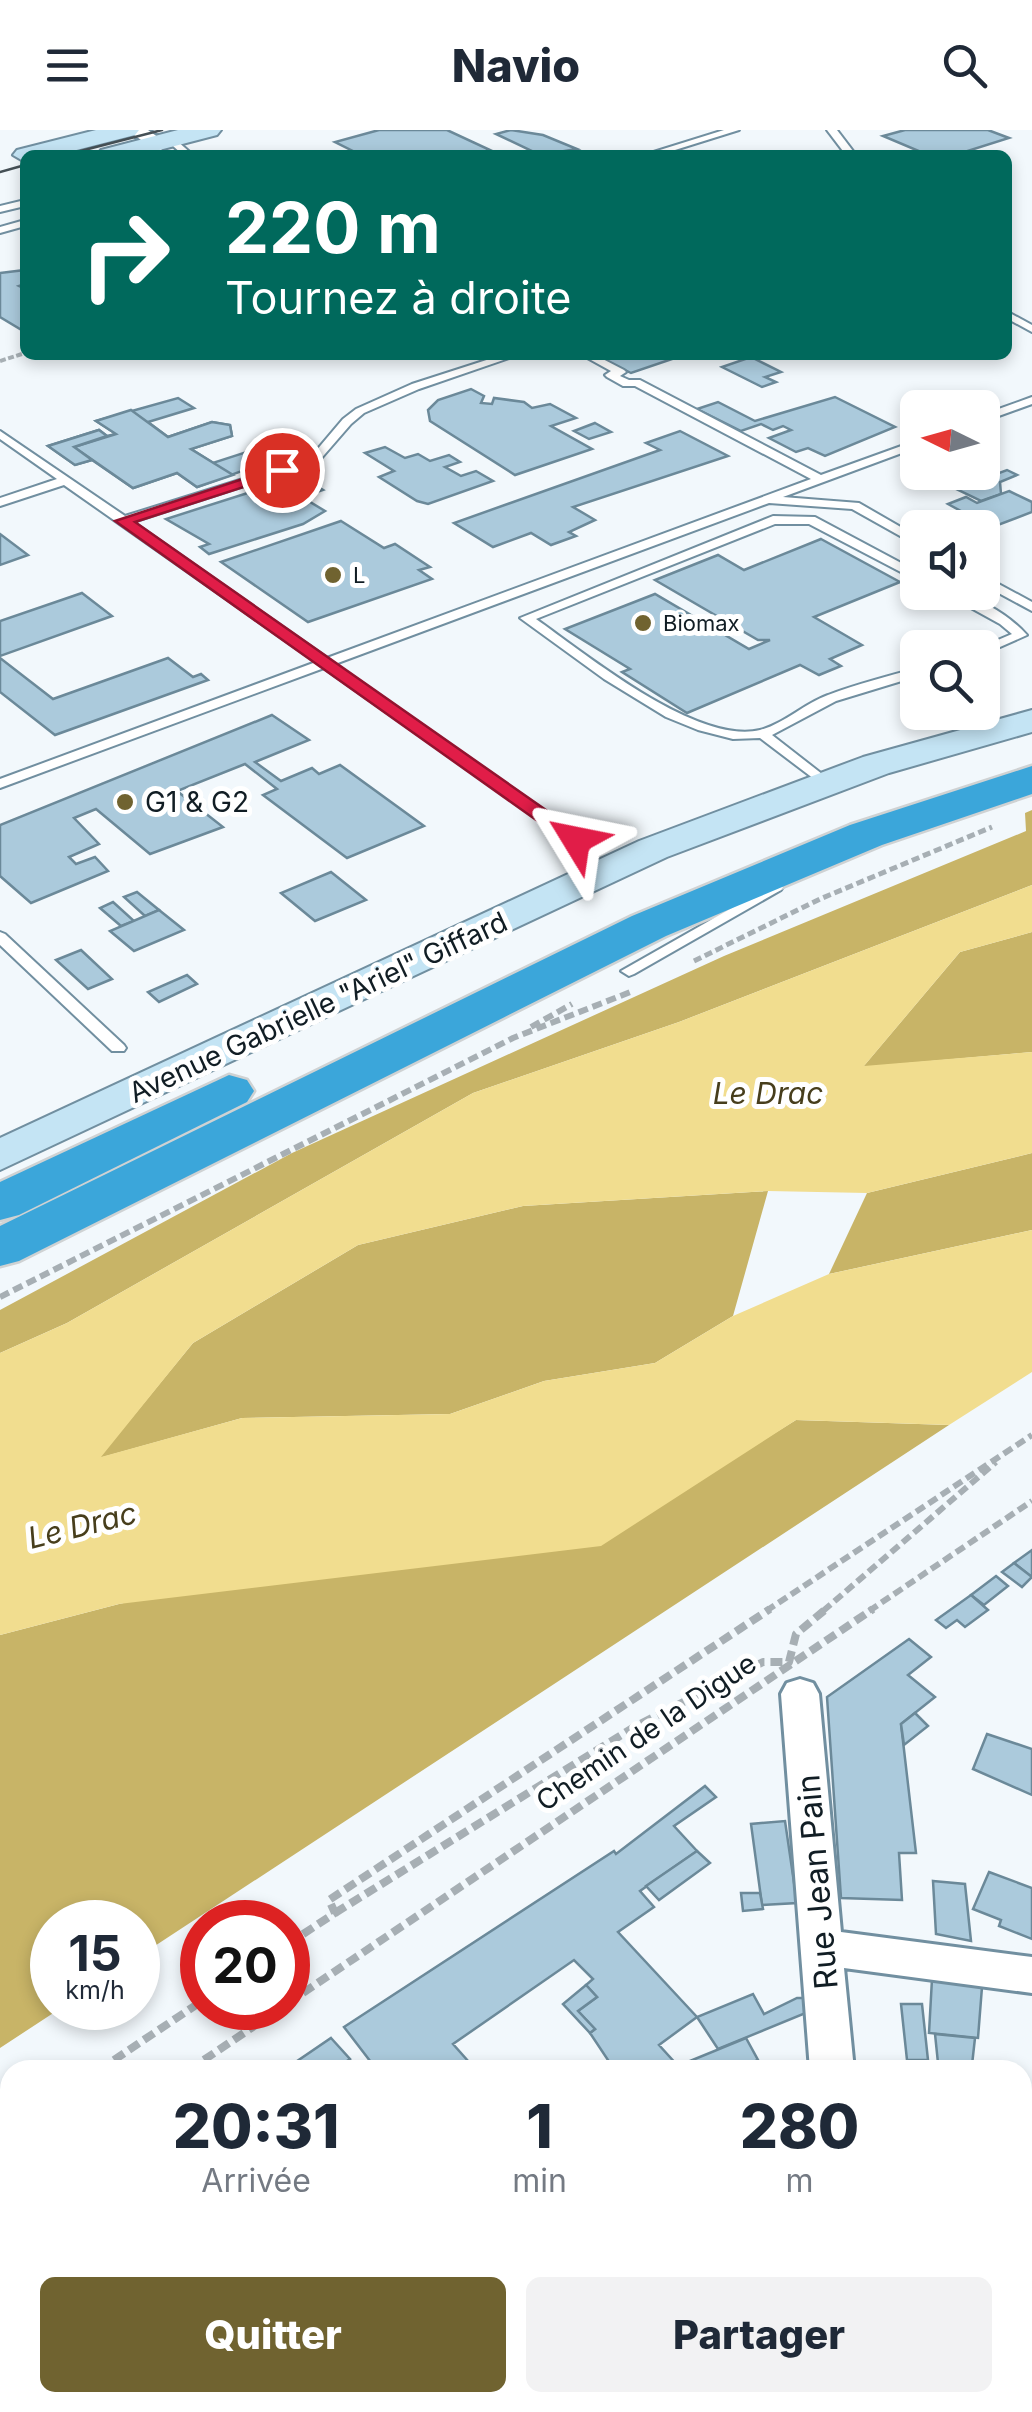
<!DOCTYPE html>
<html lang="fr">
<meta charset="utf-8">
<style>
:root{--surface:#fff;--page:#f2f2f3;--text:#1f2937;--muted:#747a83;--accent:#706330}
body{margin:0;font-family:Inter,sans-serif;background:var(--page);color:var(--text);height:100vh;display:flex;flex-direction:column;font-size:38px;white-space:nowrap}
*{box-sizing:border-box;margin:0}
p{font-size:32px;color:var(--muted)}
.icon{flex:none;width:55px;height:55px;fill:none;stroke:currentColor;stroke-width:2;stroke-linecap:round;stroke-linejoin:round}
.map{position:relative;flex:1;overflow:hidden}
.side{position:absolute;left:0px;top:1930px;width:1032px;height:352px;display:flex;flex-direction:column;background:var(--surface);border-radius:30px 30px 0 0;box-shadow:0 5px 15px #0003}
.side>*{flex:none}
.guide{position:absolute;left:20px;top:20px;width:992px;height:210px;border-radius:15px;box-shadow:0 5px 15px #0003;background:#00695c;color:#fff;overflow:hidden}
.needle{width:65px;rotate:275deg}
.fabs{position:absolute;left:900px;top:260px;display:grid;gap:20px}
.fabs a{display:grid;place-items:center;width:100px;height:100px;border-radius:15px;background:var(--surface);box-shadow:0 5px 15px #0003;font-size:50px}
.speed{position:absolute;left:30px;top:1770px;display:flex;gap:20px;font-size:50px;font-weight:700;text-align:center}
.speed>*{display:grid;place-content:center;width:130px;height:130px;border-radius:50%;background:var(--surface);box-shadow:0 5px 15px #0003;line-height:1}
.speed small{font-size:25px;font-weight:400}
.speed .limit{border:15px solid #d22;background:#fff;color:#111}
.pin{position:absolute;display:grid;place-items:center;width:85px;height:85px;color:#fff;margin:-42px;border:5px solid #fff;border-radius:50%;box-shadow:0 2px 10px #0007}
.me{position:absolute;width:110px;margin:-55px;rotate:305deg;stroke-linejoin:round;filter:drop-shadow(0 0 8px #0008)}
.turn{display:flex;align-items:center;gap:35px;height:210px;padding:0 40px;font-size:45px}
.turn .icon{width:130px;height:130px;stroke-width:2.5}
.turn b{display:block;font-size:70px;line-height:85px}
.eta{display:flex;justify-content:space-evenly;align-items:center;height:170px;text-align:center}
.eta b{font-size:60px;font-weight:800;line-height:70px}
.button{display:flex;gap:20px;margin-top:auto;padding:20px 40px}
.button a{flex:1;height:115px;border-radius:15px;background:var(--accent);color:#fff;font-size:40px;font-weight:800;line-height:115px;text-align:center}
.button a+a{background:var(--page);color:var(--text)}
header{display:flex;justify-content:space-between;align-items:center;height:130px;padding:0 40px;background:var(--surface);font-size:45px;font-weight:800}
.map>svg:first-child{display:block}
.green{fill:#d1c595}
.forest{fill:#c8b467}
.water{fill:#f1dd8f}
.building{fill:#abcadc;stroke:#6b8999;stroke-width:2.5}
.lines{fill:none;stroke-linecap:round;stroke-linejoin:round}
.lane-casing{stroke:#718fa0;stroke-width:4}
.street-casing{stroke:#718fa0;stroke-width:6}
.secondary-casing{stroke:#718fa0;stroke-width:4}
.highway-casing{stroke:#cfd2d3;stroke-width:5}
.path-far3{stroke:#a7afb4;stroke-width:4;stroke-dasharray:6 2.5;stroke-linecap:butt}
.path-far2{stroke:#a7afb4;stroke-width:5;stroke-dasharray:8 4;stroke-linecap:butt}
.path-far1{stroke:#a7afb4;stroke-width:6;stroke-dasharray:10 5;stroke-linecap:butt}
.path{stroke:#a7afb4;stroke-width:8;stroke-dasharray:12 6;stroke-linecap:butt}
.lane{fill:#fff;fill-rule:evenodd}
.street{fill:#fff;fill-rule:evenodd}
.secondary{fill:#c4e4f4;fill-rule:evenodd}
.highway{fill:#3ba6da;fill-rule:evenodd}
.tram{stroke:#455056;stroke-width:2.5}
.route{fill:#e11d48;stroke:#92132f;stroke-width:2.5}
.poi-dot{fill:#706330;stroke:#fff;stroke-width:4}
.labels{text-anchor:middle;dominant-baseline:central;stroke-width:10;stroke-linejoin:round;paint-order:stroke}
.far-poi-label{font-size:22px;fill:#111d24;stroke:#fff;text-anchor:start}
.poi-label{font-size:28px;fill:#111d24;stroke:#fff;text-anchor:start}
.street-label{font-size:28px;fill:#111d24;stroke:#fff}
.water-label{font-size:30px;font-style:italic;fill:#473e1c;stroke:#fff}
.near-street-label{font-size:32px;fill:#111d24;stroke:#fff}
</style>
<header><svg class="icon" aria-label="menu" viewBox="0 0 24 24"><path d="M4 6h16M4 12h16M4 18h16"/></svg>Navio<svg class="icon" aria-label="search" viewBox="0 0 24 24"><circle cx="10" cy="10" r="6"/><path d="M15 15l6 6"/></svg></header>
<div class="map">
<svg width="1032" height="2282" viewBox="0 0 1032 2282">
<rect width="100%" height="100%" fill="#f2f8fc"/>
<polygon class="green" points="1032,2187 1032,2282 998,2282 1007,2273 1022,2272 1023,2200"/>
<g class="forest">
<polygon points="1032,680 1032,755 679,892 473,963 67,1193 0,1223 0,1180 292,1023 724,826 1026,701 1025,683"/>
<polygon points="1032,802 1032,922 863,937 960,822"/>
<polygon points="1032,1023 1032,1100 829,1144 867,1063"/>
<polygon points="768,1061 733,1186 655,1233 544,1251 450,1284 242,1288 99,1328 193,1213 358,1115 523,1076"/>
<polygon points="796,1290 949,1295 138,1827 138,1792 52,1792 52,1878 61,1878 0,1918 0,1505 119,1474 707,1345"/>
</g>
<polygon class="water" points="1032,755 1032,802 960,822 864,936 1032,922 1032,1023 867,1063 768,1061 523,1076 358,1115 193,1213 101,1327 242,1288 450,1284 544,1251 655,1233 733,1186 829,1144 1032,1100 1032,1242 949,1295 796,1290 601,1416 119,1474 0,1505 0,1223 67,1193 473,963 679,892"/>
<g class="building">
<polygon points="379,0 447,0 490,20 473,25 361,25 335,12"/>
<polygon points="511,0 543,5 577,19 540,25 496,4"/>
<polygon points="905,0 988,0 1009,8 955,25 928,25 883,6"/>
<polygon points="25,140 25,154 19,156 25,159 25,202 0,187 0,143"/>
<polygon points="608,225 669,225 675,228 631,243 601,228"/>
<polygon points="751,227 781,242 765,247 776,252 762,257 722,237"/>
<polygon points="471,259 484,266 481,273 492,274 494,268 524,272 532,278 550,274 576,288 551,296 592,319 515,345 430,291 428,280 438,270"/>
<polygon points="835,267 895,297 825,326 808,318 796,322 769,308 791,300 783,296 773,300 761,294 741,301 697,279 718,272 755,291"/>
<polygon points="178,268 194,278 148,292 168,307 212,292 230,295 232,306 191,319 213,333 256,319 273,330 197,357 177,343 133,358 92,330 75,335 48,316 99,300 107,306 116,304 96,291"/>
<polygon points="131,280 168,307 212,292 230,295 232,306 191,319 233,345 197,357 177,343 133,358 74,317 116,304 96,291"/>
<polygon points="595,293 611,302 589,309 574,301"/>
<polygon points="99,300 107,306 74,317 92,330 75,335 48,316"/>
<polygon points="680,301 728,326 573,377 595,390 569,402 576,406 551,415 531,403 493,417 454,393 660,320 646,313"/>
<polygon points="385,317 405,328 418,324 430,331 449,325 460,332 445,337 461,346 476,341 493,351 428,374 417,371 379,347 394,341 365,323"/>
<polygon points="1007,340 1017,345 1000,352 1001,364 981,371 956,359"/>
<polygon points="301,346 323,360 302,367 325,381 303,394 209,424 200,417 209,414 166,389"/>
<polygon points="1009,361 1032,372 1032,382 982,401 982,398 936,398 927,393 959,380 948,374 966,367 977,373"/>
<polygon points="341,391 384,418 395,414 430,437 419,440 432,449 308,492 221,432"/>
<polygon points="0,404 28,425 0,435"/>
<polygon points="821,409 900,452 814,487 862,515 830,529 841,536 819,545 800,535 687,583 622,542 630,539 565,499 655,464 749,519 770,510 758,510 655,450 718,425 744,440"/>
<polygon points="82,463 112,486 0,526 0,491"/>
<polygon points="0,528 53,569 168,528 193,547 201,544 208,550 55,605 0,562"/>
<polygon points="272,585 309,610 255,632 281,651 312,638 319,644 340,635 424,696 347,728 263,665 277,659 245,634 177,661 223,697 150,724 96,679 74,688 99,714 69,727 76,734 95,727 108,741 31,773 0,746 0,695"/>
<polygon points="331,742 366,770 315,791 281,763"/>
<polygon points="137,762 159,780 145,786 124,767"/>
<polygon points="113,772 134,791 121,796 100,778"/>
<polygon points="159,780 184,800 134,821 110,801"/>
<polygon points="81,820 112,849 88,859 56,830"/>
<polygon points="187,845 197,854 159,872 148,862"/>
<polygon points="1032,1420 1032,1447 1014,1433"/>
<polygon points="1014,1433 1032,1447 1022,1457 1002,1442"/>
<polygon points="996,1446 1008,1456 984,1475 971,1465"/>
<polygon points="971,1465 988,1480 965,1497 957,1490 946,1498 936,1490"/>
<polygon points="909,1509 931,1527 908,1545 935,1567 901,1594 916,1723 899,1723 902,1770 841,1768 827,1567"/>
<polygon points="915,1583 928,1596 904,1615 901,1594"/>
<polygon points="987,1604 1032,1619 1032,1665 973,1639"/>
<polygon points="705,1656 716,1667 674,1696 697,1721 640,1761 654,1777 618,1802 697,1887 659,1915 678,1936 668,1940 601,1940 612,1936 590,1903 595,1899 578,1881 597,1867 586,1855 593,1849 574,1830 453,1914 476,1940 377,1940 344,1897 614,1721 616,1724"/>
<polygon points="785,1691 797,1773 762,1775 751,1694"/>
<polygon points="697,1721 710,1733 659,1770 646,1756"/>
<polygon points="989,1742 1032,1758 1032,1809 999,1796 1001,1790 973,1779"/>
<polygon points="933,1751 965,1754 971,1811 936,1804"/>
<polygon points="741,1763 760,1763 763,1779 743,1781"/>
<polygon points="932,1849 982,1857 978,1908 929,1903"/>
<polygon points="586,1855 597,1867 578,1881 595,1899 590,1903 563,1874"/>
<polygon points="753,1864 764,1884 797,1868 811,1868 813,1880 718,1919 697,1887"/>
<polygon points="901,1874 922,1874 928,1930 907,1930"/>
<polygon points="935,1904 975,1908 972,1935 938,1933"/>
<polygon points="331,1908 350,1929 333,1940 284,1940"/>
<polygon points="746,1908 758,1930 734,1940 668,1940"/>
<polygon points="855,1935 939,1936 939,1940 855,1940"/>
<polygon points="1032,2086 1032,2187 1022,2200 1022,2099"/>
<rect x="0" y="2272" width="72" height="10"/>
<rect x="72" y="2272" width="31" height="10"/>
<polygon points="214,2272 251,2272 251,2282 213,2282"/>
<rect x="295" y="2272" width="36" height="10"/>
<polygon points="603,2272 634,2272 635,2282 604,2282"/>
<polygon points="745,2272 805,2272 806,2282 745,2282"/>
<polygon points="889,2272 928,2272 924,2282 885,2282"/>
<polygon points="938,2272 1004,2272 977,2278 978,2282 936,2282"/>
</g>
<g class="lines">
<defs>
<g id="lane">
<polygon points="724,0 739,0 659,25 644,25"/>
<polygon points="827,0 837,0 856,25 846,25"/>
<polygon points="176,10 193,25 183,25 173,16 159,18 170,25 158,25 149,19 154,11"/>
<polygon points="25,70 25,76 0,82 0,76"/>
<polygon points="25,90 25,96 0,103 0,97"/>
<polygon points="1008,182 1032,195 1032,202 1008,189"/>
<polygon points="502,225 518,225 419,259 364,283 351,294 318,332 133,392 327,528 811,349 635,256 623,256 607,247 605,245 611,241 582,225 595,225 624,240 626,242 620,246 629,250 640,250 821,345 918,310 918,317 783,367 859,373 918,407 918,416 852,379 769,373 335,534 582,707 582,713 572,713 324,538 0,658 0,649 316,532 64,355 0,376 0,368 57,349 0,309 0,301 125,386 310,328 343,289 356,279 412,254"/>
<polygon points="1032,267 1032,274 982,292 982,285"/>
<path d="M773,386L815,387L918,442V451L809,394H775L536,489C586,524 696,615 760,600C784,594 805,573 828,565C857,554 888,546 918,538V546L836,571L772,605L831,651L833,654L826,658L760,608L733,609L698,600L666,587L604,549L520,488Z"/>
<polygon points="982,445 1032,472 1032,481 982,454"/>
<path d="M942,462C972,462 1007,483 1027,505L982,525V518H979L1012,504L1000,494Z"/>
<polygon points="776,753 783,757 781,760 634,844 629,846 621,841"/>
<polygon points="0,802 5,804 124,915 126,918 124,921 112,921 0,815"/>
</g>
<g id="street">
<polygon points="127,0 148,0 166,13 151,17"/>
<polygon points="800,1549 813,1553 819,1564 841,1802 1032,1827 1032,1863 844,1838 854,1940 810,1940 781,1564 787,1553"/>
<polygon points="1032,2028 1032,2077 1022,2080 1022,2031"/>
<polygon points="0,2230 10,2230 10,2272 19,2272 0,2276"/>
<polygon points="829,2272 877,2272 878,2282 830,2282"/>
</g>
<g id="secondary">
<polygon points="96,0 139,0 135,5 57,25 25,25 25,32 13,25 17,20"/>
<polygon points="178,0 221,0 217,5 140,25 97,25 101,20"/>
<polygon points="1032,580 1032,602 889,643 667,727 0,1040 0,1008 639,711 863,627"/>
</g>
<g id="highway">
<polygon points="1032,636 1032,664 882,715 666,806 19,1131 0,1136 0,1096 632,786 850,695"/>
<polygon points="229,945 247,950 254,961 247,972 19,1085 0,1090 0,1052"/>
</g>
</defs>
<use href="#lane" class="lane-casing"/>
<use href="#street" class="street-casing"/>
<use href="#secondary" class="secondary-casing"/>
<use href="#highway" class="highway-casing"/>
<polyline class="path-far3" points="0,231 25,223"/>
<polyline class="path-far2" points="694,831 820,769 992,697"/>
<g class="path-far1">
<polyline points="531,897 572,874"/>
<polyline points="0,1167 513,908 633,861"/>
<polyline points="766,1481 1032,1305"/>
<polyline points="823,1481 996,1332"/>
<polyline points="869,1481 1032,1371"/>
</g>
<g class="path">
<polyline points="335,1783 636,1596 763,1532 789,1532 796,1504 826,1479"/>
<polyline points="288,1814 335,1783 329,1770 770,1479"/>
<polyline points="288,1873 873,1479"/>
<polyline points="99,1940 202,1871"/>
<polyline points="189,1940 281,1878"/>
<polyline points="0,2005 10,1999"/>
<polyline points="0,2069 10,2062"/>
</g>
<use href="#lane" class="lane"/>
<use href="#street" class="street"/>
<use href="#secondary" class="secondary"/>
<use href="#highway" class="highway"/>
<g class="tram">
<polyline points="65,25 162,0"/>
<polyline points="0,42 25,35"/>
</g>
</g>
<polygon class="route" points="282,336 287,337 287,343 135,392 583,706 583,714 570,714 115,391"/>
<g class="poi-dot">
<circle cx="333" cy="445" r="10"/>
<circle cx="643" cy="493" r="10"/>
<circle cx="125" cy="672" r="10"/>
</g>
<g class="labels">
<g class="far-poi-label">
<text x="353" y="445">L</text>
<text x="663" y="493">Biomax</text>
</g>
<g class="poi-label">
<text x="145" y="672">G1 &amp; G2</text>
</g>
<g class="street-label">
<text transform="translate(318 877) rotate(-25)">Avenue Gabrielle "Ariel" Giffard</text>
<text transform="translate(646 1602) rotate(-34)">Chemin de la Digue</text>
</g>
<g class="water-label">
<text x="768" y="963">Le Drac</text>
<text transform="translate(82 1395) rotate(-14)">Le Drac</text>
</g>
<g class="near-street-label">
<text transform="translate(817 1752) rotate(-95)">Rue Jean Pain</text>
</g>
</g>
</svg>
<div class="fabs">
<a><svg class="needle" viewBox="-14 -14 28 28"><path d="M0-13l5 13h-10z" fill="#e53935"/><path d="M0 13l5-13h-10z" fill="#747a83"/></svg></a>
<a><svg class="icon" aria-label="sound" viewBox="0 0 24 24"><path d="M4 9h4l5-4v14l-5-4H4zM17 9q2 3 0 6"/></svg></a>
<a><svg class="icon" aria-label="search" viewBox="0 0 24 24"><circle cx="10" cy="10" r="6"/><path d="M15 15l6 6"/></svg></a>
</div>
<div class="speed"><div>15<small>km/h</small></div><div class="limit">20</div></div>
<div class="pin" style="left:282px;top:340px;background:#d93025"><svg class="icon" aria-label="arrive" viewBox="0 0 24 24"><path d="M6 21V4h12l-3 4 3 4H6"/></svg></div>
<svg class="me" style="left:576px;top:710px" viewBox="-20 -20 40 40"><path d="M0-17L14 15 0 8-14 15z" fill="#e11d48" stroke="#fff" stroke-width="4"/></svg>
<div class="guide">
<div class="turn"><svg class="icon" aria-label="right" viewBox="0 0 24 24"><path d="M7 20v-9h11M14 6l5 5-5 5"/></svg><div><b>220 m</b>Tournez à droite</div></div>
</div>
<section class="side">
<div class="eta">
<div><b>20:31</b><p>Arrivée</p></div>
<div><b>1</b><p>min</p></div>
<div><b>280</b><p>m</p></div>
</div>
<div class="button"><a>Quitter</a><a>Partager</a></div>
</section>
</div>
